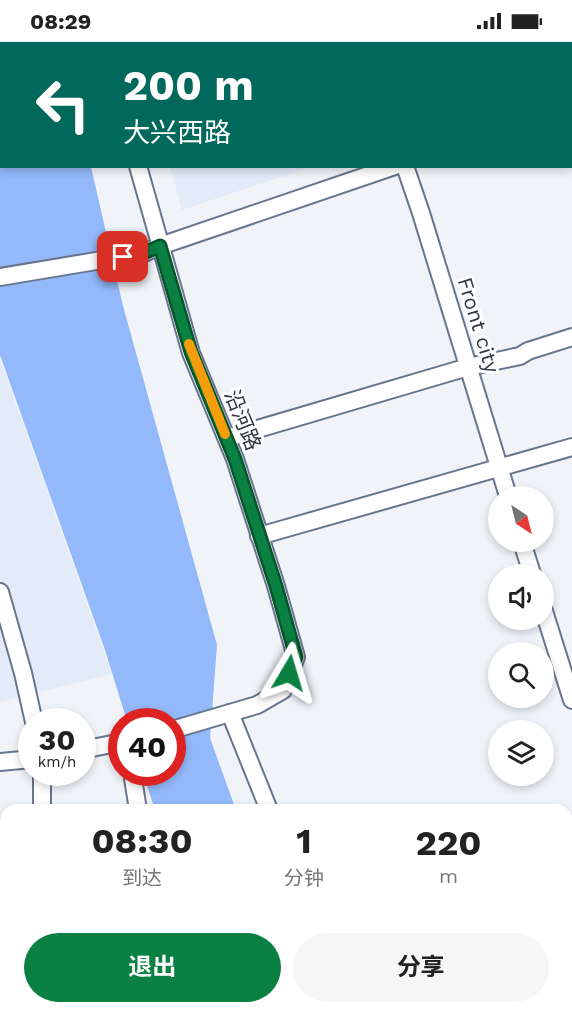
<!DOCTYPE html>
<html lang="zh">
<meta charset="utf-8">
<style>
:root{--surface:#fff;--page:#f6f6f6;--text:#222;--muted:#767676;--accent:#0b8043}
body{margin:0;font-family:"Work Sans","Noto Sans SC",sans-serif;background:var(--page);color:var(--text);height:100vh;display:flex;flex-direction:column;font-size:22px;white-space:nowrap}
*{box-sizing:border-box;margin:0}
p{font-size:20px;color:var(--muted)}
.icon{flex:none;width:33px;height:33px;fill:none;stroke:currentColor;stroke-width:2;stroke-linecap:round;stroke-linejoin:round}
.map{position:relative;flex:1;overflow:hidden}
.side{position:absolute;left:0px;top:762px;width:573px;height:210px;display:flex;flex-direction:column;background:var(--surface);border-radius:18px 18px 0 0;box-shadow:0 3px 9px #0003}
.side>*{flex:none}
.banner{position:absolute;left:0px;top:0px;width:573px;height:126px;box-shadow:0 3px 9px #0003;background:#00695c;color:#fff;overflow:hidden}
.needle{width:39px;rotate:145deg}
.tools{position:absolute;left:488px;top:444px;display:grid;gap:12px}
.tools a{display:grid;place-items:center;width:66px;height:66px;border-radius:50%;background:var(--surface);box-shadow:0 3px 9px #0003;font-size:30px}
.speed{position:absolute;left:18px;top:666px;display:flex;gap:12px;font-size:30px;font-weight:700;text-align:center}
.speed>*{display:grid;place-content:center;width:78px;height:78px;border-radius:50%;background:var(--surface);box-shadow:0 3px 9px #0003;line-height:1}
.speed small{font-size:15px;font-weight:400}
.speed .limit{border:9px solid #d22;background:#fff;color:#111}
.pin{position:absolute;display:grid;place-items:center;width:51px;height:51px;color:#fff;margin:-26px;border-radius:12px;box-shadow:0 3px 9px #0006}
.me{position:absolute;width:66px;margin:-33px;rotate:7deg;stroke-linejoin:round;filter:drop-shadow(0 0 4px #0008)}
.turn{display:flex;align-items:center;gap:21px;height:126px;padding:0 24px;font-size:27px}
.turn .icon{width:78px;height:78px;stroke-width:2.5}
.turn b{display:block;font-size:42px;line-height:51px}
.eta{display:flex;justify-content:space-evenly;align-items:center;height:102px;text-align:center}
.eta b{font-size:36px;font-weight:700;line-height:42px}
.primary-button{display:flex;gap:12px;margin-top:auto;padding:12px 24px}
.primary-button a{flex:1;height:69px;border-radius:36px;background:var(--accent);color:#fff;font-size:24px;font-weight:700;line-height:69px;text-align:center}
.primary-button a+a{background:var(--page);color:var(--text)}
.status{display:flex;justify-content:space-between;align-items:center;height:42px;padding:0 30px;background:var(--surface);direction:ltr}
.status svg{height:16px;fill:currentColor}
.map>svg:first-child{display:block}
.built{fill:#e3ebf9}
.water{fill:#93b9fa}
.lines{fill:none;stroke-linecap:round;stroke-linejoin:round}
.minor-casing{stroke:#67758e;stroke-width:20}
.minor{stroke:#fff;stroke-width:16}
.route-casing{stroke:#07532c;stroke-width:15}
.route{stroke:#0b8043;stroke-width:10}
.slow{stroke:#f59e0b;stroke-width:10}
.labels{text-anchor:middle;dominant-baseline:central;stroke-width:6;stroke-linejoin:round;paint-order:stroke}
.street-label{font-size:21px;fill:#313842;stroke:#fff}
</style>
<div class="status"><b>08:29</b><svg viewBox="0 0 49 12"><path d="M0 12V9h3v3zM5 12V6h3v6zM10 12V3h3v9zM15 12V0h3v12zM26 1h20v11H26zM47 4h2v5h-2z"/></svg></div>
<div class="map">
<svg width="572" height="972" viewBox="0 0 572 972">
<rect width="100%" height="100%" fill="#f0f4f9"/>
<g class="built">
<polygon points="136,0 487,0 488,1 136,2"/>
<polygon points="170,125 170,124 311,125 182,168"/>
<polygon points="0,317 112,632 0,660"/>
</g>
<g class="water">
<polygon points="0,0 62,0 62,1 2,2 2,124 91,125 123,264 217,603 210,696 236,768 155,768 143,731 172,730 172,680 127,679 105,608 0,313"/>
<polygon points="196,966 306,966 307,972 198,972"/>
</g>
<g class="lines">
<defs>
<g id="minor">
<polyline points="105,0 106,2"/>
<polyline points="361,0 362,2"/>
<polyline points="544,0 545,2"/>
<polyline points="572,44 572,45"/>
<polyline points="138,124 191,311 235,417 276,544 296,615 283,648 257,663 172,688"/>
<polyline points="405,124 421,171 508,454"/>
<polyline points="0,235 144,211 160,204 395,124"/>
<polyline points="227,396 468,325 520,314 528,309 572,295"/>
<polyline points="259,494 572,405"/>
<polyline points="522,500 532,532"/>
<polyline points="0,550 23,631 34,680"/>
<polyline points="543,566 572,658"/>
<polyline points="230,671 269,768"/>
<polyline points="82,708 122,700"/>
<polyline points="0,720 32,717"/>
<polyline points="42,730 42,768"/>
<polyline points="132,730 138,768"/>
<polyline points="0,904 6,903"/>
<polyline points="44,966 44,972"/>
<polyline points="173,966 175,972"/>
<polyline points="332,966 333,972"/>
</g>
</defs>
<use href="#minor" class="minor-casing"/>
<use href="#minor" class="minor"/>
</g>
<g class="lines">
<defs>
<polyline id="route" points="123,215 144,211 160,204 191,310 235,417 276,544 296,615 289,631"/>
</defs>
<use href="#route" class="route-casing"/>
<use href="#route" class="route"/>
<polyline class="slow" points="189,302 225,392"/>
</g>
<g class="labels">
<g class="street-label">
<text transform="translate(479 283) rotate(73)">Front city</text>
<text transform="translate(243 378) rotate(68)">沿河路</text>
</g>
</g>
</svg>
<div class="tools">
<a><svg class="needle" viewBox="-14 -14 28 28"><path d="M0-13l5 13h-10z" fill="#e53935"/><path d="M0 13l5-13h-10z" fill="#767676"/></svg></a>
<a><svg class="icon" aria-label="sound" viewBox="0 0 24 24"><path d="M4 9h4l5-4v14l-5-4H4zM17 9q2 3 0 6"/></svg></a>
<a><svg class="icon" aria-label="search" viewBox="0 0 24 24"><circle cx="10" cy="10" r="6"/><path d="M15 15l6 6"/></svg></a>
<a><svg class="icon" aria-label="layers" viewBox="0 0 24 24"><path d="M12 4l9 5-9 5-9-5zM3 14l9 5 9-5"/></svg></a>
</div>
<div class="speed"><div>30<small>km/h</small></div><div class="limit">40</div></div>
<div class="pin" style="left:123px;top:215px;background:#d93025"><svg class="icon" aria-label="arrive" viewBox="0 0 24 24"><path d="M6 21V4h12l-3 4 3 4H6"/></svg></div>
<svg class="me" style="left:289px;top:631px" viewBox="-20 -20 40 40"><path d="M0-17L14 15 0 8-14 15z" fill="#0b8043" stroke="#fff" stroke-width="4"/></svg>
<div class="banner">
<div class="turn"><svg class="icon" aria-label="left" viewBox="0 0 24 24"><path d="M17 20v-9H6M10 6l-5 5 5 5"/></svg><div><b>200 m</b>大兴西路</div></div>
</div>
<section class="side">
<div class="eta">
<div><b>08:30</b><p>到达</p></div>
<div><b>1</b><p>分钟</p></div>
<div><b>220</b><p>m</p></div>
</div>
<div class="primary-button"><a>退出</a><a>分享</a></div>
</section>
</div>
